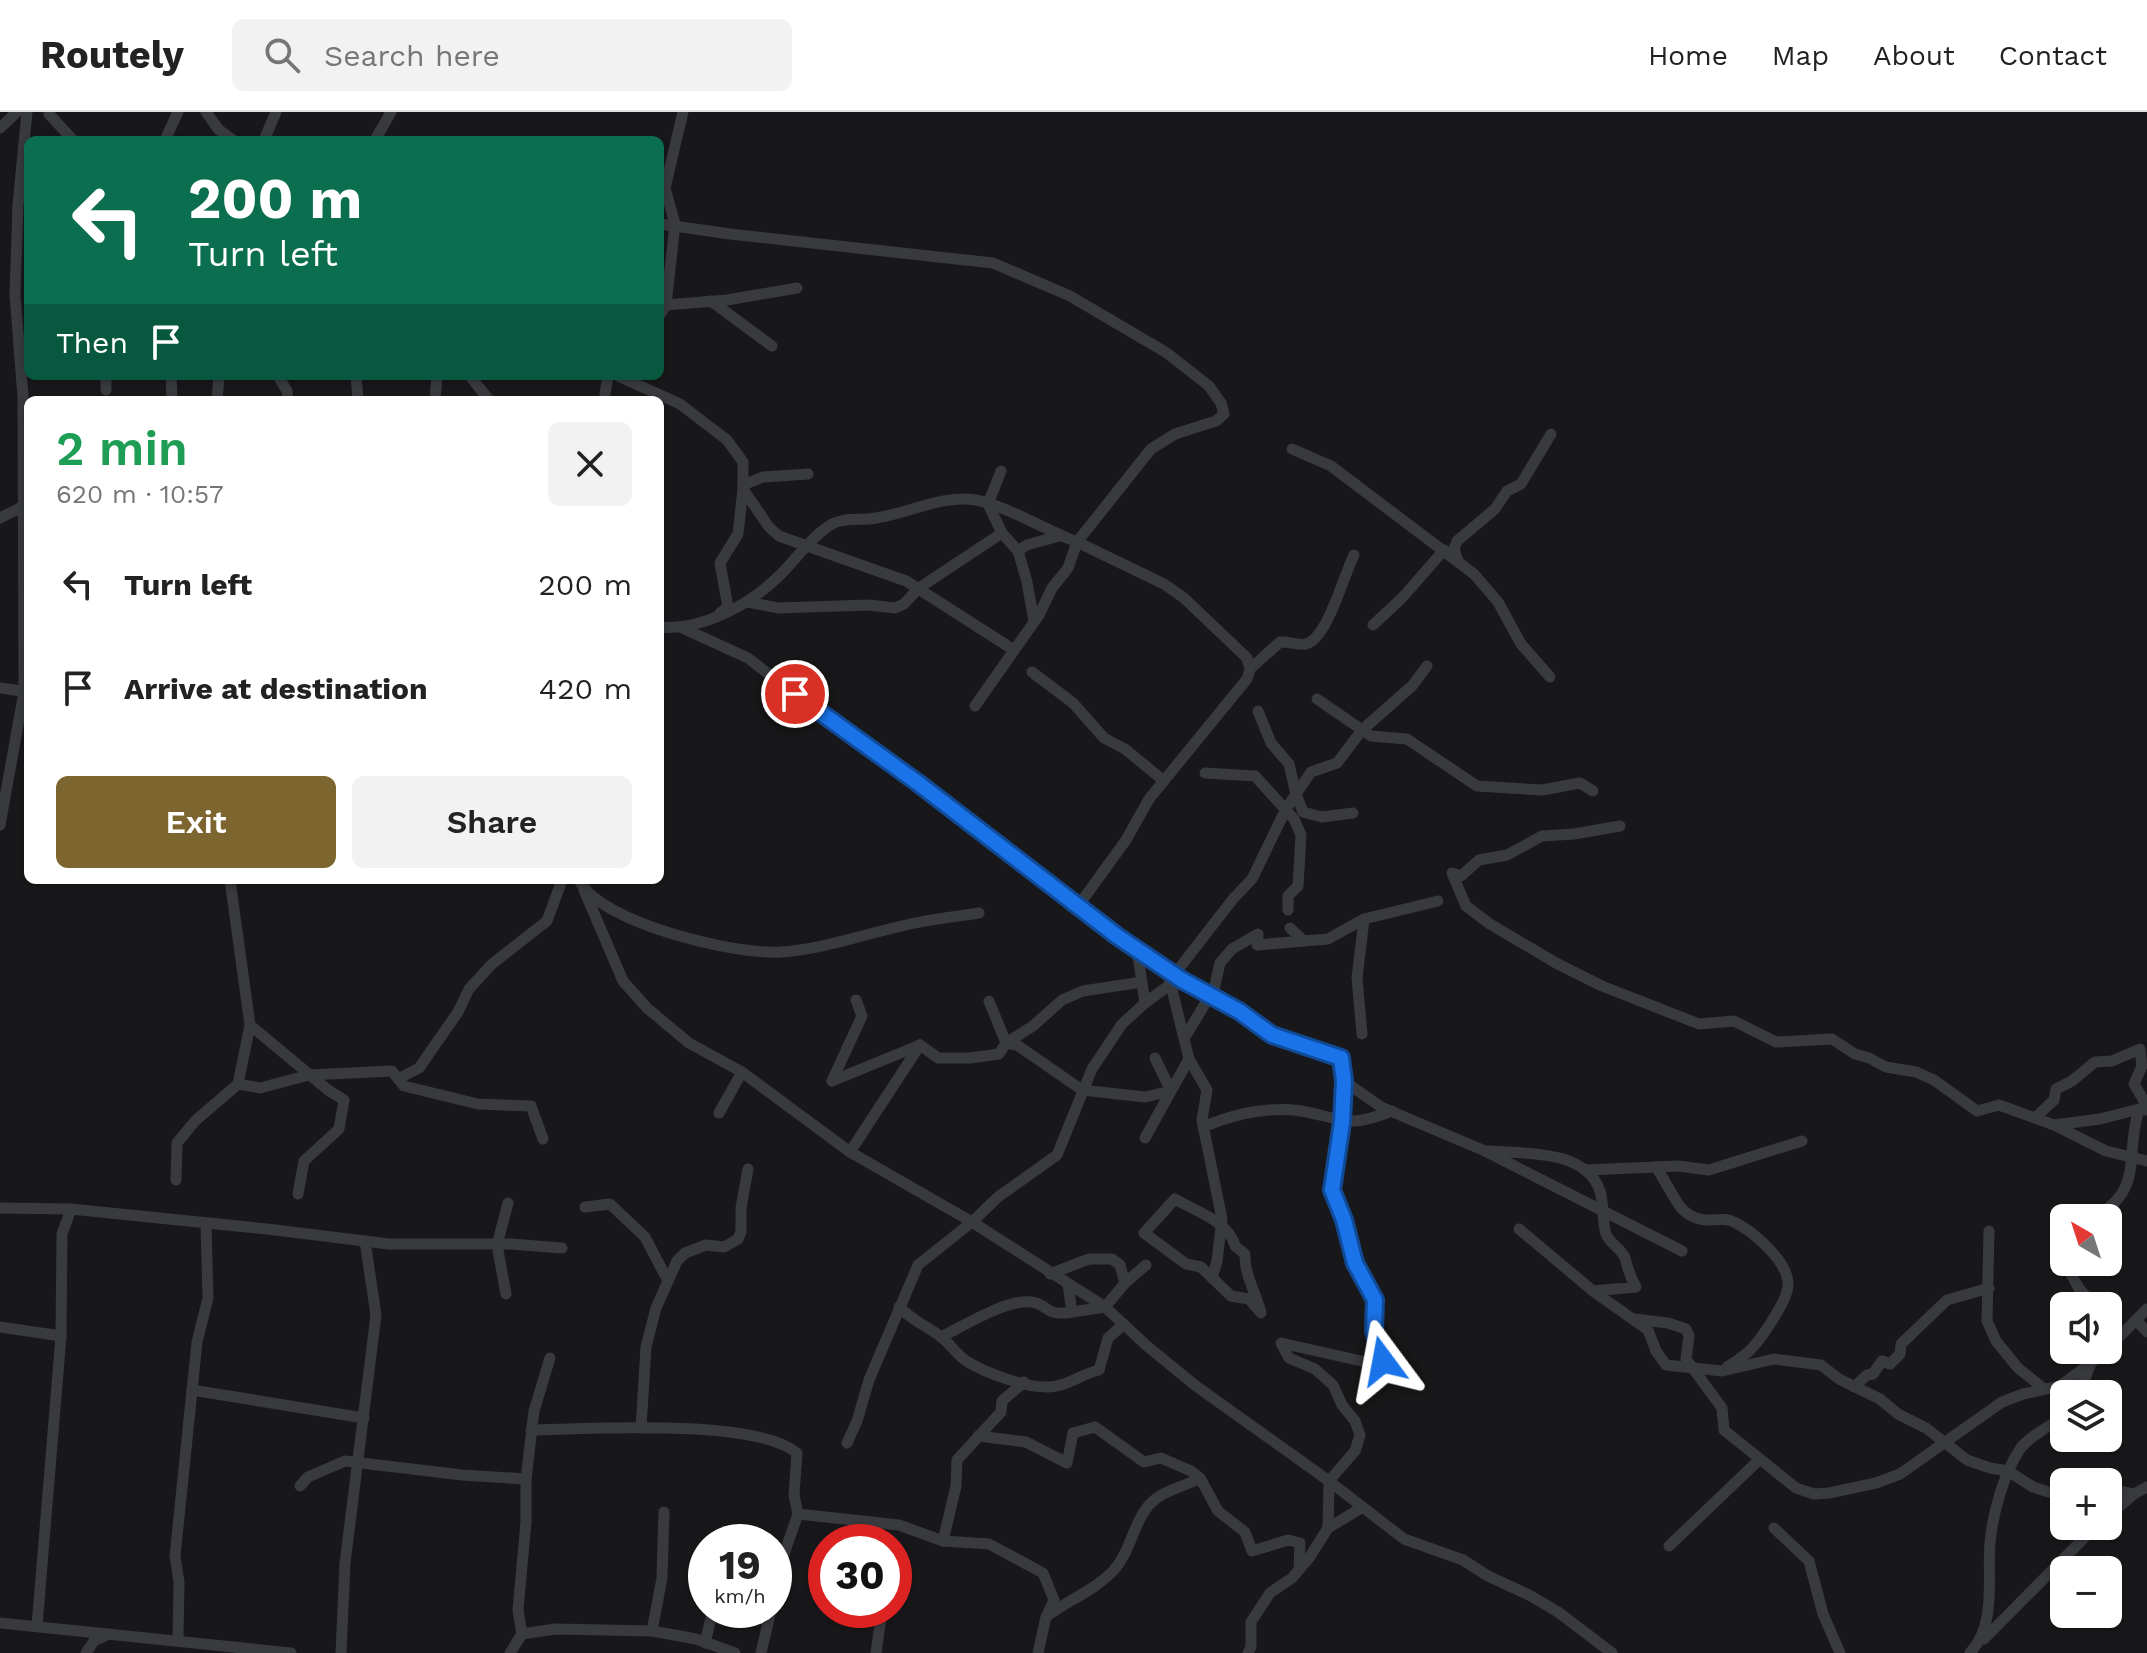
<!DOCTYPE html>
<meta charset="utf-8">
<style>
:root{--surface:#fff;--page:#f2f2f2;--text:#222;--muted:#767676;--line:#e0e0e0;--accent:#7c652f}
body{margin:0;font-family:"Work Sans",sans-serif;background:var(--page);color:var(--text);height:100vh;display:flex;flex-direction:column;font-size:30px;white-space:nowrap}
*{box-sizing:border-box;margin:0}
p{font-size:26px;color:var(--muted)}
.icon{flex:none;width:44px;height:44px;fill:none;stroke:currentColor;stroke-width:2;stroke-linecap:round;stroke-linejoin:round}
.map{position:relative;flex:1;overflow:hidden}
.drawer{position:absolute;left:24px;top:284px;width:640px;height:488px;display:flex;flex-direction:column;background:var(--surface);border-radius:12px;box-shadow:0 2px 6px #0004}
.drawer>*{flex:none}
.guide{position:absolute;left:24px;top:24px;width:640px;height:244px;border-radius:12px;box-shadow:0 2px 6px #0004;background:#0b6e4f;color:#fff;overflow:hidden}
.needle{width:52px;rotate:321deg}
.fabs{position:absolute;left:2050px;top:1092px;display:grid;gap:16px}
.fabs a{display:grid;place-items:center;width:72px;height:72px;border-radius:12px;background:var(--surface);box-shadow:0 2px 6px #0004;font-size:40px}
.speed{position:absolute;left:688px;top:1412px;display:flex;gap:16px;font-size:40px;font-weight:700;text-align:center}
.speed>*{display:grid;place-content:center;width:104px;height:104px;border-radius:50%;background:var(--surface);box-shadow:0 2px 6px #0004;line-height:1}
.speed small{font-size:20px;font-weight:400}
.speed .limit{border:12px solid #d22;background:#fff;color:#111}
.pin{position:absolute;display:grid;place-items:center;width:68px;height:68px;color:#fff;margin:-34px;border:4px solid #fff;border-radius:50%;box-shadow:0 2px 8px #0007}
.me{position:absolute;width:88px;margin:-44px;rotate:347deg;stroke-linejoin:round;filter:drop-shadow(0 0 6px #0008)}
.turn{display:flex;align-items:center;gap:28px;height:168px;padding:0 32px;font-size:36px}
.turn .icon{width:104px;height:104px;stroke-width:2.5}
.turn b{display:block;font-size:56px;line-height:68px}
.then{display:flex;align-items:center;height:76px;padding:0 32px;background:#0003;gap:16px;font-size:30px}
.round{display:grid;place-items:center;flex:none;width:84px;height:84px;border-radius:12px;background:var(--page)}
.overview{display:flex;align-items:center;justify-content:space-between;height:136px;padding:0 32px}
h1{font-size:48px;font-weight:600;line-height:60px;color:#1e9e55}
.primary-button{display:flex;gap:16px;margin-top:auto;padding:16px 32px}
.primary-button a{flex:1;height:92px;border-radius:12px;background:var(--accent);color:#fff;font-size:32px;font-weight:600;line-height:92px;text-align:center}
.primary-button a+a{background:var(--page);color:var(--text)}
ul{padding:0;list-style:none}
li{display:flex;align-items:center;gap:24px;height:104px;padding:0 32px}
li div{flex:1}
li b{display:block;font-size:30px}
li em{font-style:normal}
header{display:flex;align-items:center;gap:48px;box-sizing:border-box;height:112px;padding:0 40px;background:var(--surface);border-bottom:2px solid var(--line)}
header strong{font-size:38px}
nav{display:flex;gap:44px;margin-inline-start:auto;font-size:28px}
.search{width:560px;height:72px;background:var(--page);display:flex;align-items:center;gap:20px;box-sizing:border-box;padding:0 28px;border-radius:12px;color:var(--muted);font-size:30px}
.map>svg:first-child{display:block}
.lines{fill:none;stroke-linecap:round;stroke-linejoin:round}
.minor{stroke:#393a3e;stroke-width:11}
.route-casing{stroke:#114b97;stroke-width:20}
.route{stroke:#1a73e8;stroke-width:14}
</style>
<header>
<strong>Routely</strong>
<div class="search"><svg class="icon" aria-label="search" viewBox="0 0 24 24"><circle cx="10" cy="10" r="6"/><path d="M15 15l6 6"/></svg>Search here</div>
<nav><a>Home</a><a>Map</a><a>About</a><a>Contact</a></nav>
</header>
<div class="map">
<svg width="2147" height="1541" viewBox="0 0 2147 1541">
<rect width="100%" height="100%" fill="#18181a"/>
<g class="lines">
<g class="minor">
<polyline points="206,0 219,18 233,28"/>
<polyline points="49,2 73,28"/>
<polyline points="0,16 17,0"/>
<polyline points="165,28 178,0"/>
<polyline points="264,28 276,0"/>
<polyline points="375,28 391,0"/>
<path d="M660,112L730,122L993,151L1070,184L1167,241L1209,274L1221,291L1224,302L1216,309L1175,322L1151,337L1077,430C1048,419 1004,393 976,388C940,382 904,404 868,407C856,408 843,406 832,412C812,424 797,446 780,463C751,492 702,519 660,515"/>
<polyline points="711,189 772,234"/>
<polyline points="666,193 727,188 797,176"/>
<polyline points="660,203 666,193 675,112 665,76 683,0"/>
<polyline points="171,264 172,288"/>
<polyline points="278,264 287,279 288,288"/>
<polyline points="356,264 358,288"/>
<polyline points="470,264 489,288"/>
<polyline points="618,264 680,292 727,328 743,350 743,377 738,422 720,451 728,495 720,501"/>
<polyline points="106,278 106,264"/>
<polyline points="217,288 219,264"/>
<polyline points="435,288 437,264"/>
<polyline points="604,288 608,264"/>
<polyline points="1292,337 1331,354 1474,462 1498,490 1521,532 1550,565"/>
<polyline points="743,373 763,365 808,362"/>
<polyline points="743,377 769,415 779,424 906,469 1014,538"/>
<polyline points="0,406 28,392"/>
<polyline points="1002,421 1018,439 1027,433 1059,424"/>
<polyline points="1018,439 1027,470 1034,509"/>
<polyline points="1458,449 1454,437 1457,429 1495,397 1507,379 1521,372 1551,322"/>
<polyline points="747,490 779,496 869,493 895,496 904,492 919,476 1002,421 988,392 1001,359"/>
<polyline points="1373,513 1402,486 1444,438"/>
<polyline points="680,515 748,546 818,601 918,671 1117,824 1182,868 1239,899 1272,923 1341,946 1344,969 1381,995 1485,1039 1682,1139"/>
<path d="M1250,557L1280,530C1288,529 1299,534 1306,532C1328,526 1344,462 1354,443"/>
<polyline points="1032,560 1073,591 1104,626 1125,637 1164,669"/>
<polyline points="0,576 28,580"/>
<polyline points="1317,587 1371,624 1407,627 1477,674 1542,678 1580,671 1593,679"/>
<polyline points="975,594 1039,503 1052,476 1068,456 1077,430 1164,472 1184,486 1247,546 1250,557 1247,567 1149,687 1126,728 1084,786"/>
<polyline points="1205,661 1255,664 1294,707 1301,723 1298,774 1288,784 1288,798"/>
<polyline points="1353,701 1322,705 1303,700 1296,682 1311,660 1337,651 1362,618 1412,574 1427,554"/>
<polyline points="0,713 24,580 23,285 15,183 18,93 27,0"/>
<polyline points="1620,714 1574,722 1542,724 1507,743 1479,748 1461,764 1452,761 1466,794 1490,812 1556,851 1602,874 1699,912 1734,909 1776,930 1832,927 1855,942 1869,946 1886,955 1916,960 1934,968 1977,999 1999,993 2054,1013 2100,1007 2139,997 2147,998"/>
<polyline points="230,768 250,913 328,978 344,988 339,1017 304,1049 298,1082"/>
<path d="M579,768C600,811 735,843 781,840C823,837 865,822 906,813C930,807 955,805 979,801"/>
<polyline points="584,778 623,869 647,896 689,931 742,960 850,1040 972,1110 1105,1195 1147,1234 1196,1274 1329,1369 1404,1427 1463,1448 1488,1464 1529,1483 1558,1500 1612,1541"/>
<polyline points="1290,816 1304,829 1328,827 1364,807 1438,789"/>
<polyline points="1137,837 1145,891"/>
<polyline points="1174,863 1233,787 1252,767 1286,697 1296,682 1289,652 1271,631 1258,599"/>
<polyline points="1169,865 1189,947 1207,978 1202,1008 1222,1107 1217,1149 1212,1166"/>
<polyline points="989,889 1006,931 1017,933 1082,978 1145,985 1171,979 1189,947"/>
<polyline points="1362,922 1357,866 1364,807"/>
<polyline points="1185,925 1214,877 1220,851 1232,837 1258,822 1257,833 1304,829"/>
<polyline points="920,933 938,946 970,946 999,942 1006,931 1033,914 1062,888 1083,879 1142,870"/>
<polyline points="398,967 419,956 458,900 469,877 492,852 547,809 562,768"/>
<polyline points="832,969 920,933"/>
<polyline points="832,969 862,904 856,888"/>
<polyline points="238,972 260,976 309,963 392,959 404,974 478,992 531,994 543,1027"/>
<polyline points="719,1001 742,960"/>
<polyline points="2035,1006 2054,988 2056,977 2072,969 2095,950 2112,949 2140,937 2142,954 2134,972 2147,994"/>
<path d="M1203,1015C1234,1002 1266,994 1301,999C1346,1007 1345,1017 1392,999"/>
<polyline points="2058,1015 2106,1039 2147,1049"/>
<polyline points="1145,1026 1171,979 1155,946"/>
<path d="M1489,1039C1524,1042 1586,1037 1600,1079C1604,1093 1602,1108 1606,1122C1610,1132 1621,1136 1625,1146C1628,1157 1630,1165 1636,1175L1593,1179"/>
<polyline points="850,1040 920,933"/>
<polyline points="1656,1055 1678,1054 1709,1058 1802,1029"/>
<path d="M1586,1058L1656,1055C1663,1065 1675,1089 1682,1097C1703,1117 1719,1102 1734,1110C1753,1119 1789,1150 1788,1173C1788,1188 1759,1231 1747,1241C1741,1246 1734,1251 1727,1255"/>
<polyline points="176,1068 177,1031 195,1009 238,972 250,913"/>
<path d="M1175,1087C1195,1099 1230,1110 1235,1134L1245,1142C1244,1162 1256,1181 1261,1201L1249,1187L1231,1184L1201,1155L1186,1152L1144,1121Z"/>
<polyline points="585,1095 610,1092 645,1125 668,1169"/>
<polyline points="0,1096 71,1097"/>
<path d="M2090,1106C2146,1082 2124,1043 2139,997"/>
<polyline points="1519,1117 1593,1179 1648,1218 1656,1239 1666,1253 1722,1259 1774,1247 1821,1253 1839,1267 1880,1287 1898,1302 1926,1316 1967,1348 1990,1356 2008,1359 2033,1375 2064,1385"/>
<polyline points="2064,1118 2058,1123 2064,1148"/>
<polyline points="1989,1119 1987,1209 1996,1229 2018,1256 2043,1276"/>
<polyline points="2064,1150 2080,1178 2096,1194"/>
<polyline points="1050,1162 1089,1147 1112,1147 1120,1153 1125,1171"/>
<polyline points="1068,1173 1072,1200 1105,1195 1125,1171 1146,1153"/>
<polyline points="506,1182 497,1133 508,1091"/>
<path d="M899,1195C912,1208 926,1214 940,1224C950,1231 957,1244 968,1250C986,1261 1024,1275 1046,1275C1065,1276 1081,1262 1099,1258L1108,1226L1124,1212"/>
<polyline points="1634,1207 1668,1211 1686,1217 1689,1224 1686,1247 1722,1296 1724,1318 1796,1376 1814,1382 1829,1381 1876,1371 1900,1362 2002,1290 2023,1282 2060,1274 2091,1251"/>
<polyline points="2136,1208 2147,1220"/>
<polyline points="2108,1214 2117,1229"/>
<polyline points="0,1215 61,1224 62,1122 71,1097 267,1117 389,1132 511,1132 562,1136"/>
<path d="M941,1225C964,1214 1006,1187 1031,1190C1050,1192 1043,1205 1072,1200"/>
<polyline points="2108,1236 2147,1197"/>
<polyline points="1854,1275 1867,1263 1873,1262 1882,1249 1890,1252 1900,1242 1901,1232 1947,1188 1989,1176"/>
<polyline points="192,1278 364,1306"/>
<polyline points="2079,1282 2091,1251 2106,1238"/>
<polyline points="641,1316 646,1235 656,1196 677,1149 685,1141 706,1133 724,1135 738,1127 741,1120 741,1096 748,1057"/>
<path d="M531,1318C589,1317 754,1306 797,1341L794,1383L798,1402L784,1442L774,1486"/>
<polyline points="978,1324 1026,1330 1067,1351 1073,1321 1095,1315 1144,1350 1161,1346 1191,1359 1200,1366 1218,1399 1245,1420 1252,1439 1288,1428 1300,1431 1299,1458"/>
<polyline points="847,1331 857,1309 869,1268 918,1153 972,1110 998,1085 1057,1043 1092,957 1122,912 1145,891 1171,872 1182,868"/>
<polyline points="300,1374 308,1365 345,1349 462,1363 526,1367 534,1299 550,1246"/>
<polyline points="2108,1377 2134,1382"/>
<polyline points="798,1402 899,1413 943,1429 989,1432 1043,1461 1054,1488 1046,1505 1038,1541"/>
<polyline points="2108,1404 2134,1382 2147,1375"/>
<polyline points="1328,1416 1363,1395"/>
<polyline points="1774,1416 1809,1449 1823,1502 1840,1541"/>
<polyline points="943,1429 956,1374 957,1348 1001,1300 1002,1289 1024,1270"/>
<polyline points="724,1430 725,1421"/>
<polyline points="1669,1434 1759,1348"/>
<polyline points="894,1451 897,1440"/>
<path d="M1047,1504C1069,1488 1095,1478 1114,1458C1130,1440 1132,1416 1146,1397C1158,1379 1182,1376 1200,1366"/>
<polyline points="0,1511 291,1541"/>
<polyline points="37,1514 61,1224"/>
<polyline points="652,1519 662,1466 664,1400"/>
<polyline points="522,1522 518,1498 526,1410 526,1367"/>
<polyline points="1984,1527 2096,1414"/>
<polyline points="178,1528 179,1470 175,1444 197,1230 208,1186 206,1112"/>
<polyline points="705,1531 713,1498"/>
<polyline points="86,1541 94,1529 109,1522"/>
<polyline points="341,1541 345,1451 376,1203 365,1129"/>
<polyline points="510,1541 522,1522 555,1517 652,1519 696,1527 735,1541"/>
<polyline points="761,1541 771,1498"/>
<polyline points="876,1541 882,1498"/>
<polyline points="1248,1541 1251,1535 1251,1510 1270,1481 1292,1466 1309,1446 1328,1416 1329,1369 1355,1339 1360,1323 1355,1309 1342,1293 1333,1273 1315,1257 1289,1246 1281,1231 1379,1253 1383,1249 1375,1222 1375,1188 1355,1151 1344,1108 1331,1075 1342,1010 1344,969"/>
<path d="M1970,1541C1997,1512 1987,1466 1990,1430C1993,1400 2004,1361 2020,1337C2030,1323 2051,1315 2064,1303"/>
</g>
</g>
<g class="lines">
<defs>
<polyline id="route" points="795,582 918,671 1117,824 1182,868 1239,899 1272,923 1341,946 1344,969 1342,1010 1332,1078 1344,1108 1355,1151 1375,1188 1374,1219 1383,1249"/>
</defs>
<use href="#route" class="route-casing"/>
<use href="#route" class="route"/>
</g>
</svg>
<div class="fabs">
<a><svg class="needle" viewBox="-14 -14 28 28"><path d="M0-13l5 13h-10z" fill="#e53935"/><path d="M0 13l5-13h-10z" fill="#767676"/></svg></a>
<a><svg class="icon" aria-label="sound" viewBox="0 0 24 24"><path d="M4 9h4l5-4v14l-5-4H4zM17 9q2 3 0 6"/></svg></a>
<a><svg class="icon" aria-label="layers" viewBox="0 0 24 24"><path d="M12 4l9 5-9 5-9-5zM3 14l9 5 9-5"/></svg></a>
<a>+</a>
<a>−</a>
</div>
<div class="speed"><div>19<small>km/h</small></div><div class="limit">30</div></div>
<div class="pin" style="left:795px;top:582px;background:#d93025"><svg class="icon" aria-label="arrive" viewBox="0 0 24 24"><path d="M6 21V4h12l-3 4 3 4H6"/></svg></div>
<svg class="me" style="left:1383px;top:1249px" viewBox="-20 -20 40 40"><path d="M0-17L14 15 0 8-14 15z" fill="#1a73e8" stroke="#fff" stroke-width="4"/></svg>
<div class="guide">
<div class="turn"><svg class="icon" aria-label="left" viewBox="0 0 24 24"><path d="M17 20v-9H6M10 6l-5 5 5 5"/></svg><div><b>200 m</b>Turn left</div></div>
<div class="then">Then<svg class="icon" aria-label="arrive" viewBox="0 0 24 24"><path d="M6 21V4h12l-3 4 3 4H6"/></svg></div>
</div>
<section class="drawer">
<div class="overview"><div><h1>2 min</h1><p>620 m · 10:57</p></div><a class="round"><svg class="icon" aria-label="close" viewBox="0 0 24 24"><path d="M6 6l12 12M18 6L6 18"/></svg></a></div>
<ul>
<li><svg class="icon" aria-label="left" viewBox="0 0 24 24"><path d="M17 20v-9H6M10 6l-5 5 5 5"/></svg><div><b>Turn left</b></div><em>200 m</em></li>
<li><svg class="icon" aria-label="arrive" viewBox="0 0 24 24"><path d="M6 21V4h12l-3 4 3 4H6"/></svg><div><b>Arrive at destination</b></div><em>420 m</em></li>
</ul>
<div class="primary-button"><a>Exit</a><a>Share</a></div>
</section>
</div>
